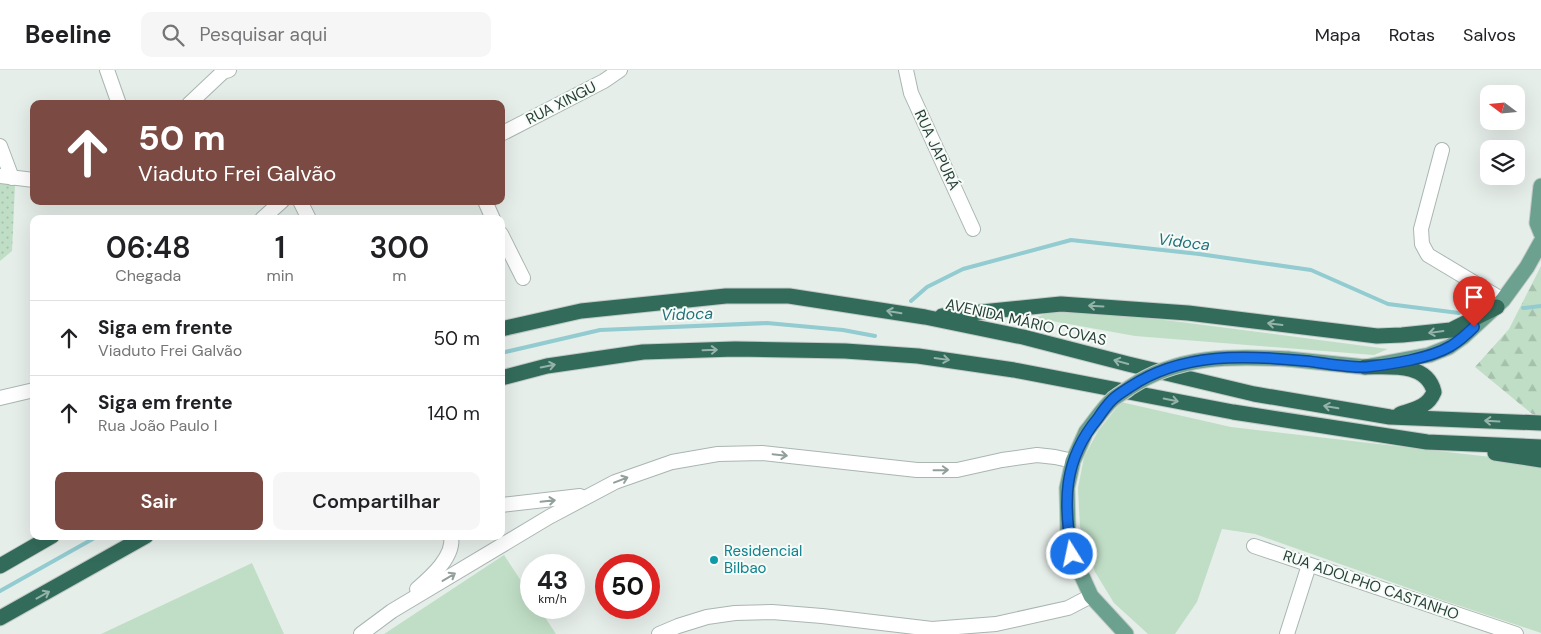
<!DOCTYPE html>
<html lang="pt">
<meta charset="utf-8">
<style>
:root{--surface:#fff;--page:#f6f6f6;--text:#202124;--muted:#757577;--line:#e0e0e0;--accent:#7b4a42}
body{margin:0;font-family:"DM Sans",sans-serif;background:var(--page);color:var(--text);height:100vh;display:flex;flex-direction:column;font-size:19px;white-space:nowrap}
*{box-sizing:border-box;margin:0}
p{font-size:16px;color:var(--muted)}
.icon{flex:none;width:28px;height:28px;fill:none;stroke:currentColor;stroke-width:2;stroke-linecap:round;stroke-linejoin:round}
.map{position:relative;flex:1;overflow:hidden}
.details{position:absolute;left:30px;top:145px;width:475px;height:325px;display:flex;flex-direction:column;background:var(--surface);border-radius:10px;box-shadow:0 5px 20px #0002}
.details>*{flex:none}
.hud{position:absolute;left:30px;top:30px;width:475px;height:105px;border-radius:10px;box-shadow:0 5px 20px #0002;background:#7b4a42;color:#fff;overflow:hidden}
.needle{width:32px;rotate:286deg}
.buttons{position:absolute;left:1480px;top:15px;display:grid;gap:10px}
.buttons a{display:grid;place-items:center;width:45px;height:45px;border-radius:10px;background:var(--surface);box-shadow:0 5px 20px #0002;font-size:25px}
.speed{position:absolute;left:520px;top:484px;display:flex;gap:10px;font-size:25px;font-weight:700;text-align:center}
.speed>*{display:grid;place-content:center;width:65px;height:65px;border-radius:50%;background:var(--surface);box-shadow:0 5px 20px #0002;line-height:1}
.speed small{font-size:12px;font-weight:400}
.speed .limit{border:8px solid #d22;background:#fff;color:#111}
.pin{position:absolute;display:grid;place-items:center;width:42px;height:42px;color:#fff;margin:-51px -21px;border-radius:50% 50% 50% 0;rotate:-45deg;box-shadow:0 0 5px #0007}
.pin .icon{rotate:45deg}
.me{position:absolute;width:55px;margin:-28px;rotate:350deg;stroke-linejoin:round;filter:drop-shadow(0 0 4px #0008)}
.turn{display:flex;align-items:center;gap:18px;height:105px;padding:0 25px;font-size:22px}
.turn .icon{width:65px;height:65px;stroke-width:2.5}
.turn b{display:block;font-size:35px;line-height:42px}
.eta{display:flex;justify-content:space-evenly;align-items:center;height:85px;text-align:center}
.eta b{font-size:30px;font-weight:600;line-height:35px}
.primary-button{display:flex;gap:10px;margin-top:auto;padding:10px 25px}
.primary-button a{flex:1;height:58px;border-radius:10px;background:var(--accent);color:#fff;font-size:20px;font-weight:600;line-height:58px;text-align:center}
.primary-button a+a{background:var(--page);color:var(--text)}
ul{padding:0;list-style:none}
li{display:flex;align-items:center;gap:15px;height:75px;padding:0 25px;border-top:1px solid var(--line)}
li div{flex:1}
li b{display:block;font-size:19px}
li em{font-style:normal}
header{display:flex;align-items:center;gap:30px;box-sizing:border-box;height:70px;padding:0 25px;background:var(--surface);border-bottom:1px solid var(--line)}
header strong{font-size:24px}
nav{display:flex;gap:28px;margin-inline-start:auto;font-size:18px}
.search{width:350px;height:45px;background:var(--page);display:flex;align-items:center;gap:12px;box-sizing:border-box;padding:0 18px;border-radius:10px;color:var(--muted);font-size:19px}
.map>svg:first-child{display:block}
.grass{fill:#c0dec6}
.forest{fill:url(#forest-firs)}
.park{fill:url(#park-dots)}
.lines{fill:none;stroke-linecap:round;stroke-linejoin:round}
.stream{stroke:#92cbd0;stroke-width:4}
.minor-casing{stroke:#a9b6b1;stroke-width:16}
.major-casing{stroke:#c2cac7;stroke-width:17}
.highway-casing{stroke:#c2cac7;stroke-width:17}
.minor{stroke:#fff;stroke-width:14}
.major{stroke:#6da18f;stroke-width:15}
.highway{stroke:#336b5a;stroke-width:15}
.major-bridge-casing{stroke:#c2cac7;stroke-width:17;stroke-linecap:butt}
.major-bridge{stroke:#6da18f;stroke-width:15}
.oneway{stroke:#95b3a9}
.oneway2{stroke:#92a09b}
.route-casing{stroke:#114b97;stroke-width:12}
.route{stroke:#1a73e8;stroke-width:9}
.culture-dot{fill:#0f9aa8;stroke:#f7fbf8;stroke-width:2}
.labels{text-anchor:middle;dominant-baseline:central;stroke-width:4;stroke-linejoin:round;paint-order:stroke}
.street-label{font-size:15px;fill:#264037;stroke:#f7fbf8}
.culture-label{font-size:15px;fill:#0d838f;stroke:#f7fbf8;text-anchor:start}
.water-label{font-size:16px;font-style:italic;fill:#22727a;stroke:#f7fbf8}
</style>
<header>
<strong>Beeline</strong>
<div class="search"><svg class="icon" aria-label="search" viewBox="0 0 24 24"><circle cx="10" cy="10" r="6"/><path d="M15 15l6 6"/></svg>Pesquisar aqui</div>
<nav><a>Mapa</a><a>Rotas</a><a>Salvos</a></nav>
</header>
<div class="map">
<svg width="1541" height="564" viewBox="0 0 1541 564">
<defs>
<pattern id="forest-firs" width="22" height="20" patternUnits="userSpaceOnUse" patternTransform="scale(1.25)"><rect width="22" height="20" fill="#c0dec6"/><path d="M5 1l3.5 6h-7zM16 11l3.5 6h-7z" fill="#a5c0ab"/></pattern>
<pattern id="park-dots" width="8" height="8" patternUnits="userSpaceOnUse" patternTransform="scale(1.25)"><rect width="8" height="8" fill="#c0dec6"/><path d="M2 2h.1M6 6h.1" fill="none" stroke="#a5c0ab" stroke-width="1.8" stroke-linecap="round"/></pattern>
</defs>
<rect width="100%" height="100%" fill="#e6eeea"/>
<g class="grass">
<polygon points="1058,238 1181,252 1388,279 1374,285 1135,266 1035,248"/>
<polygon points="1121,332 1231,357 1491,387 1541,394 1541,563 1442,530 1255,464 1222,459 1197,532 1175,564 1148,564 1114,533 1095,502 1080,457 1078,418 1084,387 1098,361"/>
<polygon points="504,485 531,526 531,538 539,538 556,564 384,564"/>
<polygon points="252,493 284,564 101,564"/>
</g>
<polygon class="forest" points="1541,196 1541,348 1537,348 1475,297 1509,259"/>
<polygon class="park" points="0,112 12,113 15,115 12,181 0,191"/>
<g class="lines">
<g class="stream">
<polyline points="911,231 927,217 963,199 1071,170 1199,184 1311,200 1388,234 1459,243"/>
<polyline points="1523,238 1541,236"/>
<polyline points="501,283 600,260 767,253 843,260 875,266"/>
<polyline points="0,521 98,466"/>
</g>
<defs>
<g id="minor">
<polyline points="107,0 119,34"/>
<polyline points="906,0 911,23 973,159"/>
<polyline points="189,34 223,2 229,0"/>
<polyline points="501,64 604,11 620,0"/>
<polyline points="0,76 12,108"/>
<polyline points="1442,80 1421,159 1422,174 1428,185 1503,230"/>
<polyline points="0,106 34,110"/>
<polyline points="300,131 309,149"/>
<polyline points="485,131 493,149"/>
<polyline points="262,149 282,131"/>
<polyline points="501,164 523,208"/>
<polyline points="0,328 34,320"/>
<polyline points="501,435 580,426"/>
<polyline points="1254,476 1516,564"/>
<path d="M417,519C431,507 455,486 451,466"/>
<polyline points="361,564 392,541 549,447 615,412 672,392 718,384 762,383 917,400 957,400 1002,390 1037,385 1055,387 1073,391"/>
<polyline points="659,564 678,556 707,547 735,543 772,542 822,546 932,559 996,554 1068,538 1091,526"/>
<polyline points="1287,564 1309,495"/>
</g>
<g id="major">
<polyline points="1541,116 1537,153 1541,163"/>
<polyline points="1288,289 1365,297 1429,285 1449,277 1463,267 1503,230 1527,197 1541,172"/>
<polyline points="1086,362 1073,391 1067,418 1068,460 1072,484 1091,526 1126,564"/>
</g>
<g id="highway">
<polyline points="942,246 1061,234 1188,243 1377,266 1402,265 1451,260 1497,237"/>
<polyline points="501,259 581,241 726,226 789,226 925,247 1023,267 1128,294 1254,324 1390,347 1541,353"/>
<path d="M1365,297C1389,297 1427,292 1434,322C1428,337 1415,339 1400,344"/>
<polyline points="501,308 547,296 643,282 735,279 845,281 918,286 1014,300 1233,342 1427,372 1541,377"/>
<polyline points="1495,383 1541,390"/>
<polyline points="0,496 52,466"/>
<polyline points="0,548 146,466"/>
</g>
</defs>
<use href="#minor" class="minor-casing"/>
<use href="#major" class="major-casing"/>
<use href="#highway" class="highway-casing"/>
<use href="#minor" class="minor"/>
<use href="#major" class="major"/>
<use href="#highway" class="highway"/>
<defs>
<path id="major-bridge" d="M1086,362C1095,351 1103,338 1113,329C1118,325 1124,322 1129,318C1178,285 1231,286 1288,289"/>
</defs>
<use href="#major-bridge" class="major-bridge-casing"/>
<use href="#major-bridge" class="major-bridge"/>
</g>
<defs><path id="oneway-shaft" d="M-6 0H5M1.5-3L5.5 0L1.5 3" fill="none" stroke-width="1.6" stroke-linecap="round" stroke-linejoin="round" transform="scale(1.25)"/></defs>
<g class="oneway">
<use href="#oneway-shaft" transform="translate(1096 236) rotate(-177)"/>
<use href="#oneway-shaft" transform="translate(894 242) rotate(-171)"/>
<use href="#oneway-shaft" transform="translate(1275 254) rotate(-173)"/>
<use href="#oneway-shaft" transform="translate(1436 262) rotate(172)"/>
<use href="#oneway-shaft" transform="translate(710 280) rotate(-2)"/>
<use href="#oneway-shaft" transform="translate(942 289) rotate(8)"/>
<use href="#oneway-shaft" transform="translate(1121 292) rotate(-165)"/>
<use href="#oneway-shaft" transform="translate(548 296) rotate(-11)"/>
<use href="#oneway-shaft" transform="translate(1171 330) rotate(11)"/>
<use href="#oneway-shaft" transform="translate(1331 337) rotate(-170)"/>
<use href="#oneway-shaft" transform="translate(1492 351) rotate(-177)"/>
<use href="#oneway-shaft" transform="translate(43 525) rotate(-29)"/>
</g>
<g class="oneway2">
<use href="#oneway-shaft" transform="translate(780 385) rotate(6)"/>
<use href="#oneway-shaft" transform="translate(941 400) rotate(-1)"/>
<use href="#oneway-shaft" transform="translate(621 410) rotate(-21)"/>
<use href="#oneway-shaft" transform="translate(548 431) rotate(-6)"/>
<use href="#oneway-shaft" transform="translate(449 507) rotate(-31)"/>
</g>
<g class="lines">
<defs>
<path id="route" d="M1072,484C1063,432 1063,390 1098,348C1102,342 1107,335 1112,330C1117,325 1124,321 1130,317C1182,282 1246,285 1306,291C1324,293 1350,298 1366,297C1391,294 1429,289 1451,276C1459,271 1467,264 1474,257"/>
</defs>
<use href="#route" class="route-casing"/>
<use href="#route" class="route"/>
</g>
<circle class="culture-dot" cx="714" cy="490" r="5"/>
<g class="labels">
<g class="street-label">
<text transform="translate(561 33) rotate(-27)">RUA XINGU</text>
<text transform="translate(937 80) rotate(65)">RUA JAPURÁ</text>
<text transform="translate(1026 252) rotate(13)">AVENIDA MÁRIO COVAS</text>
<text transform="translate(1371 515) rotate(19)">RUA ADOLPHO CASTANHO</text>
</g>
<g class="culture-label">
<text x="724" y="481">Residencial<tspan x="724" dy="17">Bilbao</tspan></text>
</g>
<g class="water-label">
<text transform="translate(1184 172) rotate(7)">Vidoca</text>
<text transform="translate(687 244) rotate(-2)">Vidoca</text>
</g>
</g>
</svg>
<div class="buttons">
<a><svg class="needle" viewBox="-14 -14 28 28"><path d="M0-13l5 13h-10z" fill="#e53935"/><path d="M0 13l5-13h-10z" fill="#757577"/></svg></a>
<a><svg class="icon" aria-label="layers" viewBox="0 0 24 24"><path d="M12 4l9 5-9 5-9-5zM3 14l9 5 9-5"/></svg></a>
</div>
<div class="speed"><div>43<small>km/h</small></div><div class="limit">50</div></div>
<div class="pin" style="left:1474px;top:257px;background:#d93025"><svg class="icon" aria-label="arrive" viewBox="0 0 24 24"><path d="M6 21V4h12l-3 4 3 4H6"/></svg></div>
<svg class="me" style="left:1072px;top:484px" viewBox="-20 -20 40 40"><circle r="17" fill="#1a73e8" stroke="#fff" stroke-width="3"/><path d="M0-11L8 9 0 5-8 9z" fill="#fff"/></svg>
<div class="hud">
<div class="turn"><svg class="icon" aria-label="ahead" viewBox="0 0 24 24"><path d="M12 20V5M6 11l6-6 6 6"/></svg><div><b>50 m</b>Viaduto Frei Galvão</div></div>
</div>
<section class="details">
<div class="eta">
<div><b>06:48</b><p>Chegada</p></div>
<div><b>1</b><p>min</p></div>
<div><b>300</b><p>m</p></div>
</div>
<ul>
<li><svg class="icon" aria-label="ahead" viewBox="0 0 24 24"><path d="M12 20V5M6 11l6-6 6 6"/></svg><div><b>Siga em frente</b><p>Viaduto Frei Galvão</p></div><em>50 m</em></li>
<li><svg class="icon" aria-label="ahead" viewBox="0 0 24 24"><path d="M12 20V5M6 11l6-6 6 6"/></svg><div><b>Siga em frente</b><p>Rua João Paulo I</p></div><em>140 m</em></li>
</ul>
<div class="primary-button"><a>Sair</a><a>Compartilhar</a></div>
</section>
</div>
